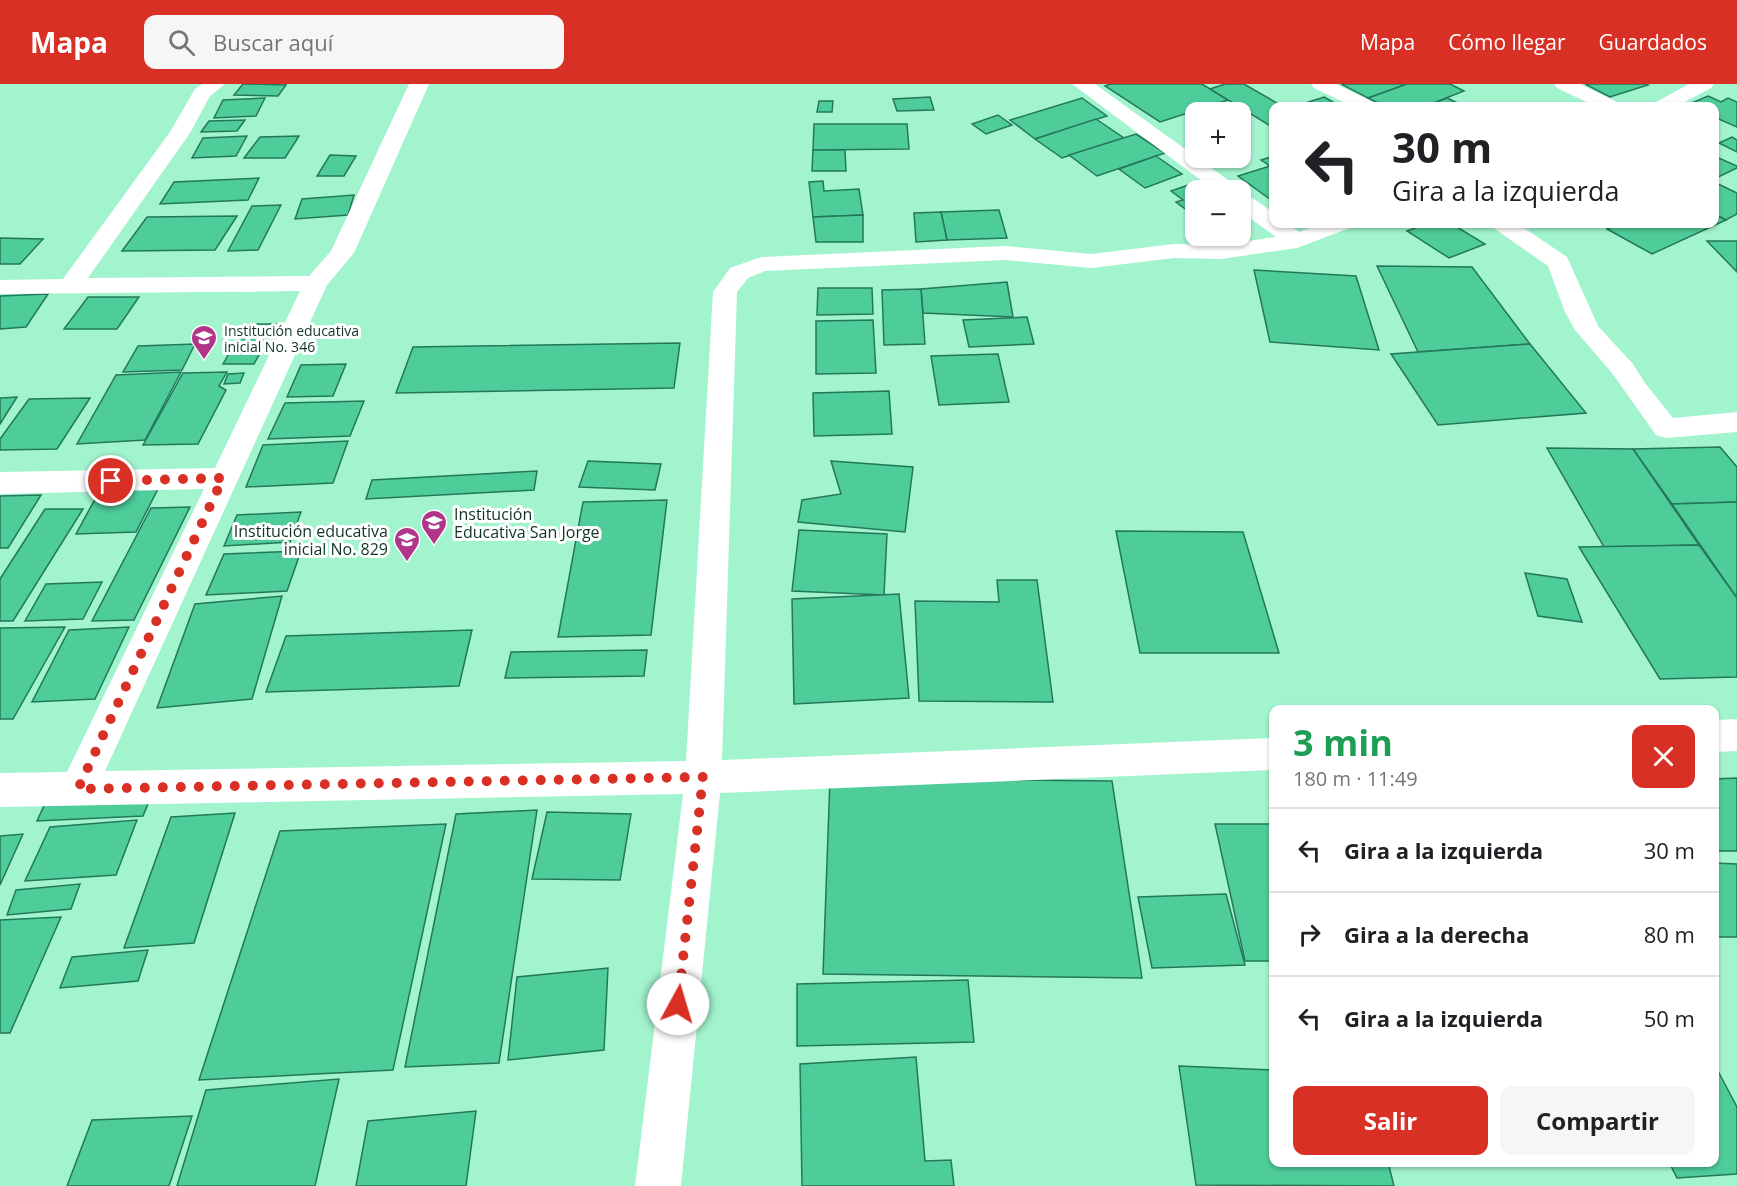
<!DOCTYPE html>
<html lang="es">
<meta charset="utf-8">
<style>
:root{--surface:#fff;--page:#f6f6f6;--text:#202124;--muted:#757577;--line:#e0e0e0;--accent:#d93025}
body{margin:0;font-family:"Open Sans",sans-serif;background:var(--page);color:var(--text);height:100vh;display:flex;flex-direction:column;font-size:22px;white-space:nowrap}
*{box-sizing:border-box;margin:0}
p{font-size:20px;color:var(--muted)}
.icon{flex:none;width:33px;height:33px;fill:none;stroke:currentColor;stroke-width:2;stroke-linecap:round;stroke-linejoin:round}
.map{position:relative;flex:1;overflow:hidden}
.drawer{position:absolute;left:1269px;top:621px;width:450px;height:462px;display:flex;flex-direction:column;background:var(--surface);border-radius:12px;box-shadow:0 2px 4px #0004}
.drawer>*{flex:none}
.top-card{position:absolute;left:1269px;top:18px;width:450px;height:126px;border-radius:12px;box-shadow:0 2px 4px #0004;background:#fff;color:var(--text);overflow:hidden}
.tools{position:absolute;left:1185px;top:18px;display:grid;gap:12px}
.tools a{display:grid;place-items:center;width:66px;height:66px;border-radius:12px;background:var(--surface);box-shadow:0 2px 4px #0004;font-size:30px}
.pin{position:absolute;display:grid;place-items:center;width:51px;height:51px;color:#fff;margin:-26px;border:3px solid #fff;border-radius:50%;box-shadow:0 2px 6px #0007}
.me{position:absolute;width:66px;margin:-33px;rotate:6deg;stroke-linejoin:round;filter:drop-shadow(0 0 4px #0008)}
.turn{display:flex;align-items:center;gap:21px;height:126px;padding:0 24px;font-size:27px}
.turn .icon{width:78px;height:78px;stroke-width:2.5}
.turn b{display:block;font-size:42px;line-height:51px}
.round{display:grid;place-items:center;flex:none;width:63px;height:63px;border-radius:12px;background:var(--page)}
.summary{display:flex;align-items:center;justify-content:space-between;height:102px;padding:0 24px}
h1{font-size:36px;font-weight:700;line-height:45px;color:#1e9e55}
.button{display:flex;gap:12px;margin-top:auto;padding:12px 24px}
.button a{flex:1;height:69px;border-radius:12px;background:var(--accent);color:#fff;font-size:24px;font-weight:700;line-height:69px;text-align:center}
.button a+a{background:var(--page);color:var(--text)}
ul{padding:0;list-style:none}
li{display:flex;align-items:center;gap:18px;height:84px;padding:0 24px;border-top:2px solid var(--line)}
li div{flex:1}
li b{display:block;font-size:22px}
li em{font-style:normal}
header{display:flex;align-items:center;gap:36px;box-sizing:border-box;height:84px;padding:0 30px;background:var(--accent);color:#fff}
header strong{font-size:28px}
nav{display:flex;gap:33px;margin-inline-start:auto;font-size:21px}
.search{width:420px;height:54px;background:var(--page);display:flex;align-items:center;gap:15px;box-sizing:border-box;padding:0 21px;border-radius:12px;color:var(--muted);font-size:22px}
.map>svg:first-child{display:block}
.building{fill:#4ecc9a;stroke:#237858;stroke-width:1.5}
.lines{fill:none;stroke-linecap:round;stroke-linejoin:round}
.minor{fill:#fff;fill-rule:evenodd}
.route{stroke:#d93025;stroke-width:10;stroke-dasharray:0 18}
.labels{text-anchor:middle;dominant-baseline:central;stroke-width:6;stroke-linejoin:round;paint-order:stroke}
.far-poi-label{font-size:14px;fill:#113426;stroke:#fff;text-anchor:start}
.poi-label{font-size:16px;fill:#113426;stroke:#fff;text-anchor:start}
</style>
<header>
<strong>Mapa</strong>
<div class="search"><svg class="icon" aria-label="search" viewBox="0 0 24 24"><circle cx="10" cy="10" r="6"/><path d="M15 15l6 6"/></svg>Buscar aquí</div>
<nav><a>Mapa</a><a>Cómo llegar</a><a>Guardados</a></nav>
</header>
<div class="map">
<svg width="1737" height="1102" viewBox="0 0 1737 1102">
<rect width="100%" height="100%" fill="#a2f4ce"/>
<g class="building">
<polygon points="243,0 251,0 286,1 278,12 234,11"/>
<polygon points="1110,0 1202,0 1228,16 1160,38 1105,2"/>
<polygon points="1225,0 1244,0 1282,22 1274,22 1274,44 1210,5"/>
<polygon points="1341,0 1407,0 1368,14"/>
<polygon points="1407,0 1450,0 1464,7 1426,22 1384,22 1368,14"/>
<polygon points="1585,0 1645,0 1648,1 1610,13"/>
<polygon points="1708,12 1721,18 1728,14 1737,18 1737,43 1714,33 1714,22 1687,21"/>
<polygon points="930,13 934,26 897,27 893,15"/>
<polygon points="1324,13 1340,22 1296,22"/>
<polygon points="265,14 256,32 214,34 223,16"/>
<polygon points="1082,14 1107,32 1035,55 1010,36"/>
<polygon points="1447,14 1464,22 1426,22"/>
<polygon points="819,17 833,17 832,28 817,28"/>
<polygon points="998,31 1012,41 986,50 972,40"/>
<polygon points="1096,35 1124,54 1062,74 1035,55"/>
<polygon points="245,36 237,47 201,48 209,37"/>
<polygon points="814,40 907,40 909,65 813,66"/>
<polygon points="1136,50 1165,69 1097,92 1069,71"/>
<polygon points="247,52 236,72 192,74 203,54"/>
<polygon points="299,52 285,74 244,74 260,53"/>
<polygon points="1732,53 1737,56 1737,68 1719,59"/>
<polygon points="813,66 845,66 846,87 812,87"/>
<polygon points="330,71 356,72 344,92 317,92"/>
<polygon points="1156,72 1182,90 1145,104 1119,85"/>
<polygon points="1274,72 1274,118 1238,92 1270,82 1261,76"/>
<polygon points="1714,72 1737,82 1737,84 1714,95"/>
<polygon points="259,94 248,116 160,120 174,98"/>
<polygon points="823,97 824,107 859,105 863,131 813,133 809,98"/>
<polygon points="1714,98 1737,109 1737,130 1726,136 1714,130"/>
<polygon points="1188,101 1196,107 1196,133 1176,118 1183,116 1171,107"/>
<polygon points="354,111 348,131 295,135 302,115"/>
<polygon points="281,121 258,166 228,167 252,122"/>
<polygon points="999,126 1007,154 947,156 941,128"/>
<polygon points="941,128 947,156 916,158 914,129"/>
<polygon points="1714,130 1726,136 1652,170 1607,145 1619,140 1714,140"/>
<polygon points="863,131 863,158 816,158 813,133"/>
<polygon points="237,132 215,166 122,167 147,133"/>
<polygon points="1426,140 1452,140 1485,160 1449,174 1407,147"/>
<polygon points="0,154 43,155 20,180 0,180"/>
<polygon points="1707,157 1737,157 1737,188"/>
<polygon points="1377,182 1472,183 1530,260 1418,268"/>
<polygon points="1254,186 1356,192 1379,266 1270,258"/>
<polygon points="1007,198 1013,233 923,229 921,205"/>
<polygon points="818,204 872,204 873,230 817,231"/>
<polygon points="921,205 925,260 884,261 882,206"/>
<polygon points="48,210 26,243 0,245 0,212"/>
<polygon points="88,213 139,213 117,245 64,245"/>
<polygon points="1027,233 1034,260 969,263 963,236"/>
<polygon points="873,236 876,289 816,290 816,237"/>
<polygon points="246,240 276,240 254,280 223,280"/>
<polygon points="680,259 674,304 396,309 413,263"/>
<polygon points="195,260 182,286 123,288 138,262"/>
<polygon points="1530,260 1586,329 1438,341 1391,270"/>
<polygon points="998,270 1009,318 939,321 931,272"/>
<polygon points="346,280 333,312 287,313 301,281"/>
<polygon points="181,288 145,356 77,360 116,291"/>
<polygon points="227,288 219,302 226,306 198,360 143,361 183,289"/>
<polygon points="244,289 240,299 224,300 228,290"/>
<polygon points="889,307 892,350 814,352 813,309"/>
<polygon points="17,313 0,340 0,314"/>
<polygon points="90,314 57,365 0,366 0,355 29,315"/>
<polygon points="364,317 350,352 268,355 285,319"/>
<polygon points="348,357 333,399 246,403 263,361"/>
<polygon points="1720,363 1737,383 1737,418 1672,420 1633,365"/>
<polygon points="1547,364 1633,365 1699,461 1604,463"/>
<polygon points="588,377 661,380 655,406 579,403"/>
<polygon points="831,377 913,383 905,448 798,438 802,416 841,410"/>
<polygon points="537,387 534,406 366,415 372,396"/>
<polygon points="159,403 136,448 76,450 100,406"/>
<polygon points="41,411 8,464 0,464 0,412"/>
<polygon points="667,416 651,551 558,553 583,418"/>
<polygon points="1737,418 1737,514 1672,420"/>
<polygon points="190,423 134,536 92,537 151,424"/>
<polygon points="45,425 83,425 13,537 0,537 0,495"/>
<polygon points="301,428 290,458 224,462 237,431"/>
<polygon points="799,446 887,450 884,511 792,507"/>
<polygon points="1116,447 1243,448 1279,569 1140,569"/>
<polygon points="1699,461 1737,514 1737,593 1660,595 1579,463"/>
<polygon points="301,467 287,507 206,511 224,470"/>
<polygon points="1525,489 1567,495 1582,538 1538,532"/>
<polygon points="997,496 1037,496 1053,618 919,617 915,517 999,518"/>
<polygon points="102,498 83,535 25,537 46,500"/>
<polygon points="899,510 909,614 794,620 792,515"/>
<polygon points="282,512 252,615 157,624 195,520"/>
<polygon points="65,543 13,635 0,635 0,544"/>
<polygon points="129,543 95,615 32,618 69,546"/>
<polygon points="472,546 459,602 266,608 286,552"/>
<polygon points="647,566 644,592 505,594 511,568"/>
<polygon points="830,694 1112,697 1142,894 823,890"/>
<polygon points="1737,694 1737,767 1714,767 1714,695"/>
<polygon points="152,710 143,732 37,737 47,715"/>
<polygon points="537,726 499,979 405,983 456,730"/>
<polygon points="547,728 631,730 620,796 532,795"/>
<polygon points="235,729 194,859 124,864 171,733"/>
<polygon points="137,736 116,791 25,797 50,743"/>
<polygon points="446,740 393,986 199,996 280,747"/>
<polygon points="1215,740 1274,740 1274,877 1245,877"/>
<polygon points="23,750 0,801 0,752"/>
<polygon points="1714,779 1737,780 1737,853 1714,853"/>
<polygon points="80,800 71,825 7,831 16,806"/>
<polygon points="1226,810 1245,881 1152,884 1138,813"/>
<polygon points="61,833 10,949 0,949 0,836"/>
<polygon points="148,866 138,897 60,904 72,873"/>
<polygon points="608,884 604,966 508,976 517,893"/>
<polygon points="968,896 974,958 797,962 797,900"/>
<polygon points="916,973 925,1077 951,1076 954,1102 802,1102 800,980"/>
<polygon points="1179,982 1274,986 1274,1078 1388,1078 1394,1102 1196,1101"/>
<polygon points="1718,987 1737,1023 1737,1090 1677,1094 1669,1078 1714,1078 1714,988"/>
<polygon points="339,995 315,1102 177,1102 206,1006"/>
<polygon points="476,1027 466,1102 356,1102 368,1037"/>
<polygon points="192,1032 169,1102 67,1102 92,1036"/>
</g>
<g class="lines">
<g class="minor">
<polygon points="202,0 225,0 210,12 190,49 88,194 309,192 331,167 409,0 429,0 354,169 327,201 105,687 686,677 713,208 730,184 761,173 1005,162 1091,170 1174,160 1221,161 1276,153 1240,127 1240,109 1248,111 1274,129 1274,140 1288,140 1299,148 1320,140 1350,140 1347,145 1297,164 1221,175 1174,174 1091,184 1005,176 765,187 748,194 737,208 722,676 1274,654 1274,686 720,709 681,1102 635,1102 683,710 0,723 0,689 67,688 204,405 0,410 0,388 215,384 300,207 0,210 0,196 63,195 170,48 195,5"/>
<polygon points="1072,0 1095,0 1235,101 1238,106 1214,106"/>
<polygon points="1311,0 1336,0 1373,18 1376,22 1351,22 1314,4"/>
<polygon points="1554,0 1580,0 1617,18 1620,22 1595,22 1557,4"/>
<polygon points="1689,0 1714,0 1711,4 1677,22 1653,22 1656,18"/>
<polygon points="1492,140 1518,140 1567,173 1598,242 1633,280 1645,299 1673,334 1737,328 1737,348 1666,354 1656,351 1612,289 1575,246 1565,228 1548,182 1495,145"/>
<polygon points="1737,635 1737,667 1714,668 1714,636"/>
</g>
</g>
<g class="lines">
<polyline class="route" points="111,397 223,394 78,705 703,693 678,920"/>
</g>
<defs>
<symbol id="school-pin" viewBox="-11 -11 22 30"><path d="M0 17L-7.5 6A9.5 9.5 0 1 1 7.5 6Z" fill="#b13689" stroke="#fff"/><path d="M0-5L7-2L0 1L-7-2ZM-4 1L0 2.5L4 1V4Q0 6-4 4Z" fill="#fff"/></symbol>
</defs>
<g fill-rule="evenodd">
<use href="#school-pin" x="189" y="239" width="30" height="40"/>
<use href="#school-pin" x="419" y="424" width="30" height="40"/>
<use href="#school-pin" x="392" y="441" width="30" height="40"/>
</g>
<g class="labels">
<g class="far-poi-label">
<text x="224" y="246">Institución educativa<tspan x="224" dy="16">inicial No. 346</tspan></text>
</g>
<g class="poi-label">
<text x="454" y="430">Institución<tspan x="454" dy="18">Educativa San Jorge</tspan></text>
<text x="388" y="447" text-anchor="end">Institución educativa<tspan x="388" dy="18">inicial No. 829</tspan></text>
</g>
</g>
</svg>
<div class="tools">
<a>+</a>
<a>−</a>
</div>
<div class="pin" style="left:111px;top:397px;background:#d93025"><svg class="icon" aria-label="arrive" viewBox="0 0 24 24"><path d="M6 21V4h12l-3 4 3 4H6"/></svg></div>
<svg class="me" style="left:678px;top:920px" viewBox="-20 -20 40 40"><circle r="19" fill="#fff"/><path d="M0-13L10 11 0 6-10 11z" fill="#d93025"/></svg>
<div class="top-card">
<div class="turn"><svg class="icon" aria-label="left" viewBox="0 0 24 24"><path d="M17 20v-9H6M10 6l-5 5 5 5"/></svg><div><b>30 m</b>Gira a la izquierda</div></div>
</div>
<section class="drawer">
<div class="summary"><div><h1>3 min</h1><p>180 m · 11:49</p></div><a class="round" style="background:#d93025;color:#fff"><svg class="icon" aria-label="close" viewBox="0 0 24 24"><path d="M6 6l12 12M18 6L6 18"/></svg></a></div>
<ul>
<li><svg class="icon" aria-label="left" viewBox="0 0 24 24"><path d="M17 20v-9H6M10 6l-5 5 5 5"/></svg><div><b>Gira a la izquierda</b></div><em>30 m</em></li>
<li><svg class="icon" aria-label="right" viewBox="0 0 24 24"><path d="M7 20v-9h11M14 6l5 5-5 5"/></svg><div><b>Gira a la derecha</b></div><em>80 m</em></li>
<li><svg class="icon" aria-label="left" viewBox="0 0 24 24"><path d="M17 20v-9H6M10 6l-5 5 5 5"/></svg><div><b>Gira a la izquierda</b></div><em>50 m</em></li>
</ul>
<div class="button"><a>Salir</a><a>Compartir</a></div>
</section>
</div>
